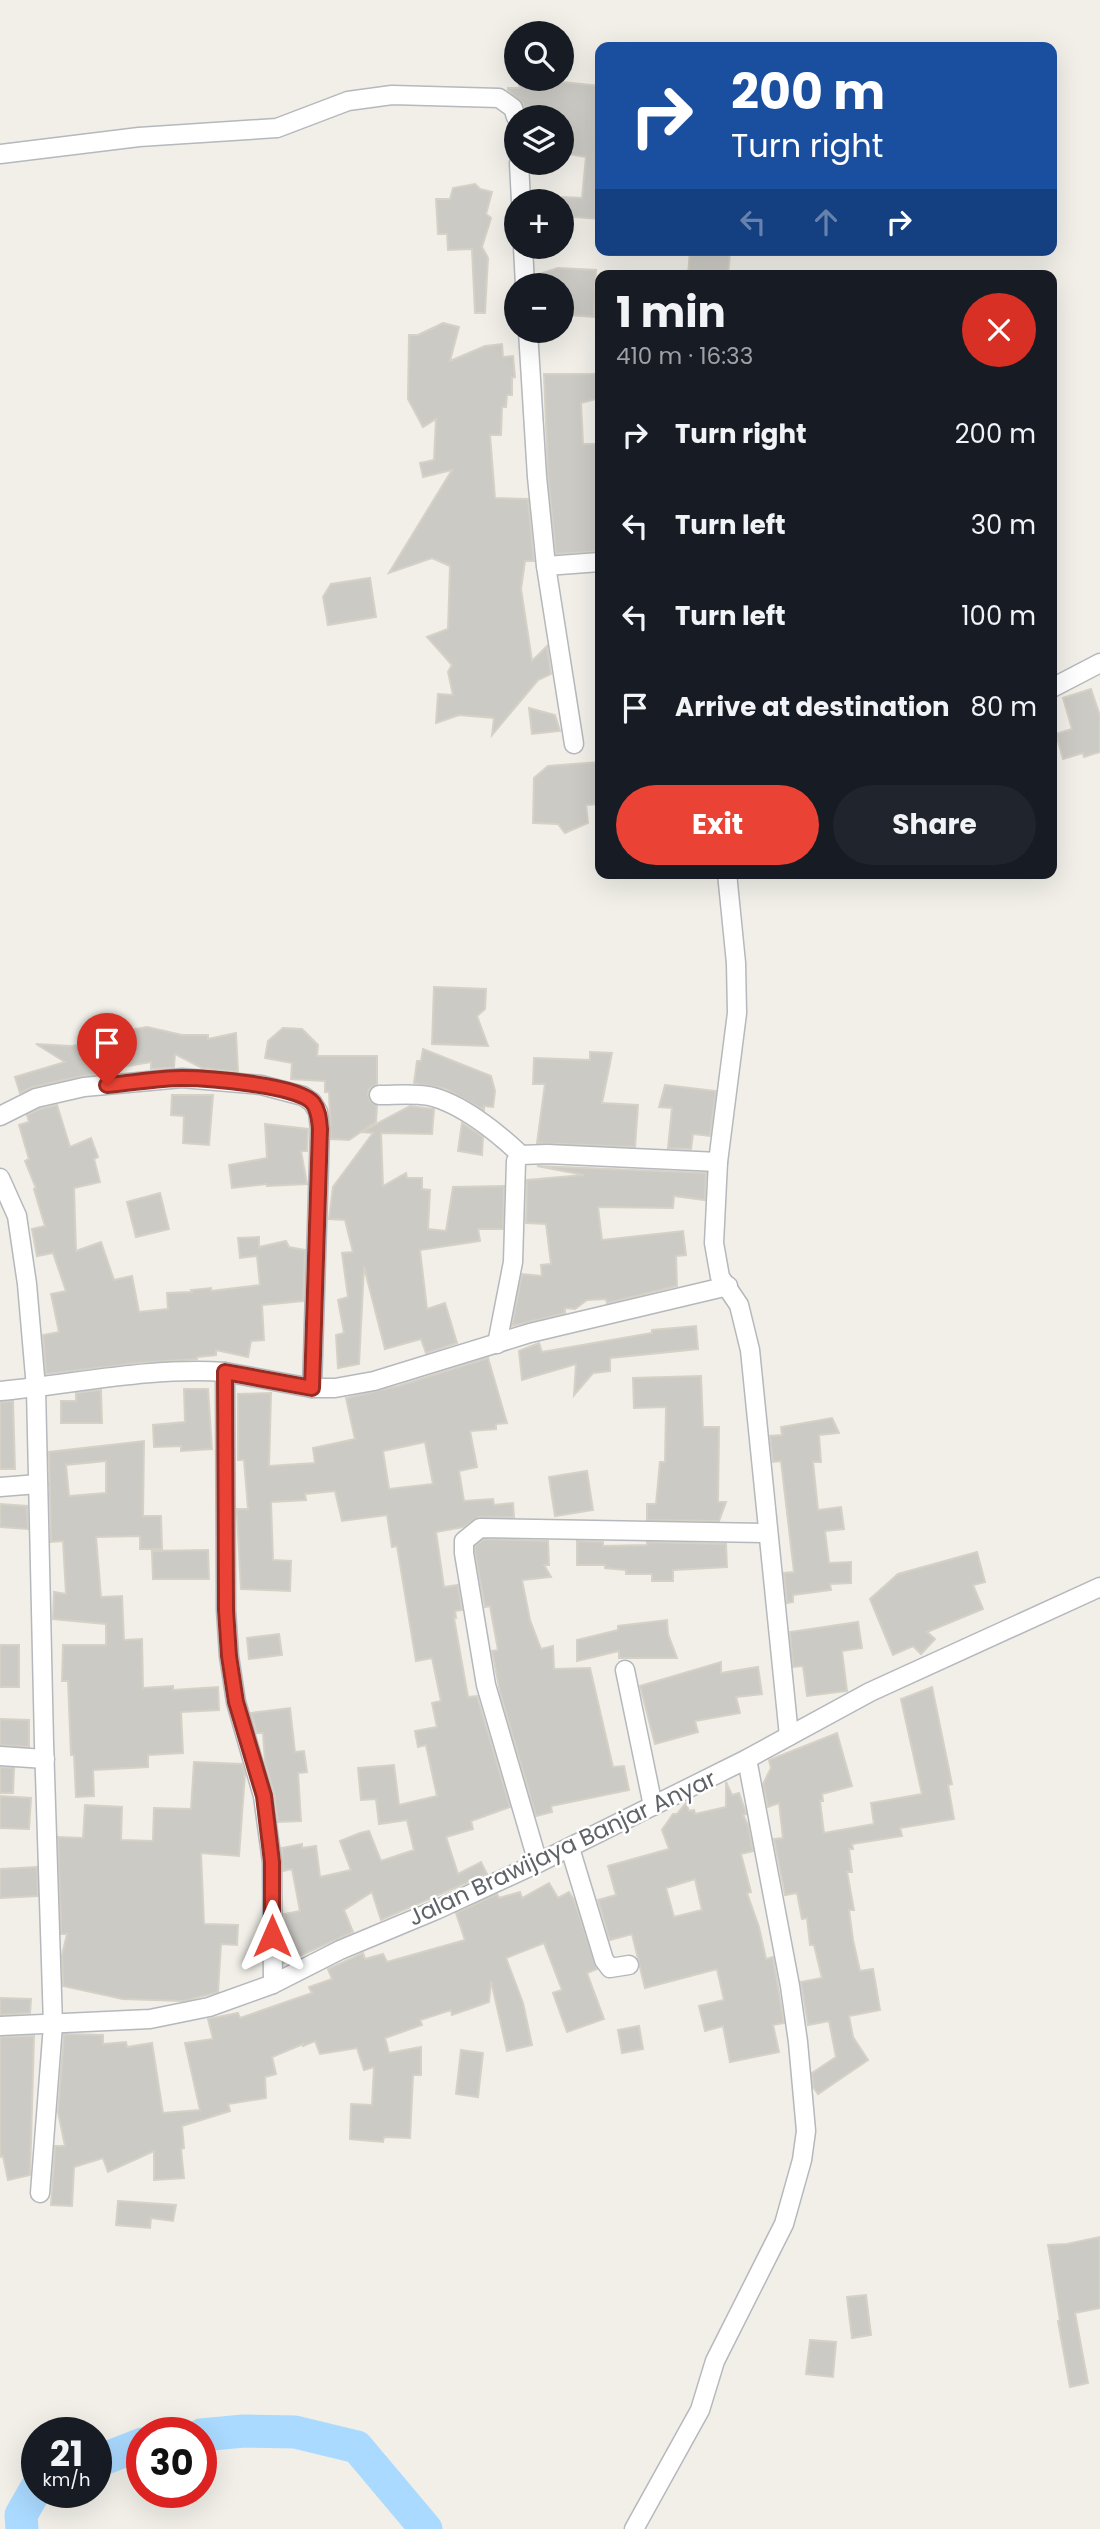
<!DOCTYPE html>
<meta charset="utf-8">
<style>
:root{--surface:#171b24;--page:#20242c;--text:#f1f3f6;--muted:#9ea1a6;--accent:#ea4335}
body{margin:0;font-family:Poppins,sans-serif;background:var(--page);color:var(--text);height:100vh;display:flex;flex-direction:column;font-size:26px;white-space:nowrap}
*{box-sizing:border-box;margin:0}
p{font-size:23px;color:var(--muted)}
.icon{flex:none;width:38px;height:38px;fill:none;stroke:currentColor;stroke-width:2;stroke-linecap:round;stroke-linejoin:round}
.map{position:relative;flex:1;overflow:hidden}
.panel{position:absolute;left:595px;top:270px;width:462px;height:609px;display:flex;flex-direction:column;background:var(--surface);border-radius:14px;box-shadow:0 7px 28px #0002}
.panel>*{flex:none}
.banner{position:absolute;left:595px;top:42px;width:462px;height:214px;border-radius:14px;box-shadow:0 7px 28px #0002;background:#1a4fa0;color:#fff;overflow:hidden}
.fabs{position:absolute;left:504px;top:21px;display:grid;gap:14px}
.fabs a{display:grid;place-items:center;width:70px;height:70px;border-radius:50%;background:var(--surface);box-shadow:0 7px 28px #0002;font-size:35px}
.speed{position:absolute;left:21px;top:2417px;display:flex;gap:14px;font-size:35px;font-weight:700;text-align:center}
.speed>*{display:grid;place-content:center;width:91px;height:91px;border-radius:50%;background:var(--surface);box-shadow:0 7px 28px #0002;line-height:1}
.speed small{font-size:18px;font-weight:400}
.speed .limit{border:10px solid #d22;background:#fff;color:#111}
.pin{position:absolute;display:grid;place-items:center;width:60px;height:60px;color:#fff;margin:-72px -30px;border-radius:50% 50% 50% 0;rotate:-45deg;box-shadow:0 0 7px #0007}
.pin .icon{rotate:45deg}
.me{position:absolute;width:77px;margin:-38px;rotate:0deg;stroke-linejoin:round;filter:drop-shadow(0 0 5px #0008)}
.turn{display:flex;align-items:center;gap:24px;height:147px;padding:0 21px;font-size:32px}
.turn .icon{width:91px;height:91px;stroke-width:2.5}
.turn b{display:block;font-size:49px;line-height:60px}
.lanes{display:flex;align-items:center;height:66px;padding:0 21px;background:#0003;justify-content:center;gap:35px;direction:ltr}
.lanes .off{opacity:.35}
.round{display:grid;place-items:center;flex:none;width:74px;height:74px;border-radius:37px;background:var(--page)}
.overview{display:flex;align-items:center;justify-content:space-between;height:119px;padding:0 21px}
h1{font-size:42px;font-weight:700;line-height:52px}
.button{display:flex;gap:14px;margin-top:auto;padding:14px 21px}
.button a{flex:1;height:80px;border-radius:42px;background:var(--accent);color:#fff;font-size:28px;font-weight:700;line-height:80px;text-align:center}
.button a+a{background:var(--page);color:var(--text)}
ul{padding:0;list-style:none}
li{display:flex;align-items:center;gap:21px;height:91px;padding:0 21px}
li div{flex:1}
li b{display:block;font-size:26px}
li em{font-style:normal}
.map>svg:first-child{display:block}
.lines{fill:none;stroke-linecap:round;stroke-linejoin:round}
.river{stroke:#aadaff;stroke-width:33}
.building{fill:#cccac5;stroke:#d6d1c6;stroke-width:2;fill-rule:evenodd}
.minor-casing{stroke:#b5b8bc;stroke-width:21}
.minor{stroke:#fff;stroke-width:18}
.route-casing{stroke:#982c22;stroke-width:18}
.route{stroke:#ea4335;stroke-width:12}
.labels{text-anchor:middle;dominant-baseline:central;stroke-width:5;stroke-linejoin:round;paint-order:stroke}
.street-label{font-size:23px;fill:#5f6368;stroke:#fff}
</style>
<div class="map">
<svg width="1100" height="2529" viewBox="0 0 1100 2529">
<rect width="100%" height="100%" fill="#f1efe8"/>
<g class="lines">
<g class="river">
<polyline points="201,2435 244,2431 295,2432 357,2447 426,2529"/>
<polyline points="96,2462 142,2444"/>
<polyline points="22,2529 21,2515 37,2487"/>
</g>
</g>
<g class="building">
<polygon points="520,79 553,79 552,81 600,86 600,219 562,216 562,197 582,198 586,157 562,153 562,117 527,117 523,104 508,90 508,88 519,88"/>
<polygon points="475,184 480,189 492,192 486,214 491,218 482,247 488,258 485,313 475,313 472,249 448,250 447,234 438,234 436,199 450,199 453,188"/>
<polygon points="690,250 730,253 728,275 688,275"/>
<polygon points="558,268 596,270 594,317 568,315 570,298 562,298 562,285 536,285 536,275"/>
<polygon points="443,323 459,327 450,361 485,346 502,344 503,357 513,356 515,377 512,378 512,395 507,395 506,407 502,407 501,435 490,435 495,498 528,499 534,561 525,561 521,589 532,661 547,646 551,674 538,680 492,735 494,718 459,715 436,723 438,694 453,695 448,672 452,665 427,637 448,629 450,566 432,558 389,573 452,470 423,477 420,463 434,460 436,419 423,427 408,399 409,335 418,335"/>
<polygon points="544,374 600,374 596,399 581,403 583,444 600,444 600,551 556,554 548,476"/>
<polygon points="370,578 376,617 328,625 323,597 331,584"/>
<polygon points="1091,689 1100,716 1100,752 1084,757 1083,753 1063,759 1056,734 1072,729 1063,698"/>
<polygon points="529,708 555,715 560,731 532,734"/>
<polygon points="598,762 600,804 586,805 588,823 565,833 558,824 533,823 534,778 548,766"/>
<polygon points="434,987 486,989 485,1009 477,1016 488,1046 432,1044"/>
<polygon points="147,1027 182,1035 208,1035 208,1039 236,1033 238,1072 202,1068 175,1054 174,1067 151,1069 151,1062 110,1069 110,1073 82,1076 33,1087 20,1093 15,1077 65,1062 36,1044 71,1046 109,1041 108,1034"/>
<polygon points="283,1028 302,1029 318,1045 317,1056 377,1056 377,1084 369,1089 368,1094 370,1101 377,1106 376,1122 349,1140 331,1139 329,1092 325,1092 325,1081 291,1079 292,1063 265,1058 268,1041"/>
<polygon points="423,1049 491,1076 495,1091 493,1107 484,1106 484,1110 446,1089 414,1083 417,1061 421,1061"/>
<polygon points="590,1052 612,1053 602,1103 638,1105 635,1147 537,1143 545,1084 533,1084 534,1058 590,1060"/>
<polygon points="665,1085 716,1091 710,1136 693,1134 691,1149 668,1148 672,1108 659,1107"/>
<polygon points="172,1095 213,1095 209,1145 183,1143 184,1116 171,1115"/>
<polygon points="57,1105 70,1147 91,1138 98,1157 94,1159 100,1182 74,1188 76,1251 101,1242 114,1280 132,1276 139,1312 168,1309 167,1293 192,1292 191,1290 211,1288 211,1291 260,1285 257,1256 240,1258 238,1238 259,1237 259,1247 286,1241 289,1247 305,1250 303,1301 262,1305 264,1340 251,1341 248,1357 216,1350 216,1355 197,1357 197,1359 139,1363 46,1374 43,1335 59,1332 51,1294 66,1291 53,1253 37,1256 32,1229 45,1226 34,1189 36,1188 25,1161 29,1159 19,1125 29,1122 27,1115 40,1109"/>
<polygon points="410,1106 434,1109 432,1134 381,1133 383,1186 406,1173 407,1178 422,1178 422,1189 430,1190 428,1229 446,1231 453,1187 504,1186 503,1229 478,1229 480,1241 420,1250 427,1309 445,1303 457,1343 426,1353 421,1339 385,1349 364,1267 359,1364 338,1368 336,1335 344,1333 338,1300 348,1297 342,1253 353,1252 345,1220 329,1219 333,1187 373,1133 361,1132"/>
<polygon points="462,1123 483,1137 482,1155 458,1151"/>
<polygon points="265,1124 308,1129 307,1151 301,1151 307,1184 267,1186 267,1184 232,1188 229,1165 267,1158"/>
<polygon points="537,1166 706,1173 705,1200 674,1196 673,1208 598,1207 602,1240 683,1231 686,1255 676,1256 677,1286 607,1303 606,1299 587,1300 575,1309 565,1308 565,1313 512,1326 522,1274 542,1276 541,1265 551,1264 546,1224 526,1223 527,1180 584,1175"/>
<polygon points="160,1193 169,1229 136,1237 127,1202"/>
<polygon points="696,1326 698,1349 610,1358 610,1371 593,1373 574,1395 576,1364 522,1380 519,1351 539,1343 542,1352 652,1333 652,1330"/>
<path d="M488,1358L507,1423L496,1424V1429L470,1431L477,1467L459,1471L464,1501L493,1499L494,1505L513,1503L514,1517H479L463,1527L436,1532L444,1587L458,1585L462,1610L455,1611L456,1618H454L468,1697L477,1696L510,1807L471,1821L473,1829L446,1837L458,1874L481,1862L487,1874L381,1920L372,1892L344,1910L353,1932L284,1963V1914L300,1911L292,1869L283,1871L282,1848L302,1844V1848L316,1846L320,1877L351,1870L340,1841L360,1833L369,1831L381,1861L414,1850L407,1820L379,1824L376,1799L361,1800L358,1768L394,1765L399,1805L437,1796L426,1745L418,1747L415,1731L437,1727L432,1703L441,1701L432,1658L416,1661L397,1546L392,1547L387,1515L342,1521L335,1491L305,1494L306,1500L271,1502L273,1560L291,1561L290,1591L241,1589L237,1513V1509H248L244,1460H238V1394L271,1393L269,1466L315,1463L313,1448L355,1439L346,1398L398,1386ZM425,1442L433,1484L389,1489L383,1451Z"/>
<polygon points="701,1376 703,1427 719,1427 718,1502 726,1502 719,1521 647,1520 647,1504 656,1504 660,1462 665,1462 666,1407 634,1408 633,1378"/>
<polygon points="184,1389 208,1389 212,1449 181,1451 181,1446 154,1447 153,1425 185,1422"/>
<polygon points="101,1390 102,1423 61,1423 61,1401 76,1401 76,1393"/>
<polygon points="13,1401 15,1469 0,1469 0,1402"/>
<polygon points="832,1418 839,1433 819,1435 821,1462 813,1462 818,1510 841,1507 844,1529 825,1531 829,1563 851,1562 851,1583 830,1584 831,1590 793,1595 793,1602 787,1603 784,1573 794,1572 781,1461 773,1462 770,1436 782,1435 781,1427"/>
<path d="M144,1441L143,1516H161L162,1549H140V1536L96,1537L101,1597L122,1596L124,1640L142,1639L143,1688L173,1686V1690L218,1687L219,1710L181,1712L183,1753L148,1755V1767L93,1770L94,1796L76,1797L74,1755H71L68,1681H62L63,1645H106V1624L53,1619L54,1592L66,1594L63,1541L51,1542L49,1452ZM106,1461V1493L69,1496L66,1465Z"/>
<polygon points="587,1471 593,1510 555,1516 549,1477"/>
<polygon points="0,1504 27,1506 28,1529 0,1527"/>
<polygon points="484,1539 548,1541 549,1565 544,1565 551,1577 522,1580 530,1620 541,1649 553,1646 554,1669 590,1668 613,1767 624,1766 629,1790 551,1806 552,1812 536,1816 500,1692 492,1651 498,1650 490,1606 485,1607 475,1552 475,1546"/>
<polygon points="577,1541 603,1542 603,1546 647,1545 647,1542 726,1544 727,1567 673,1570 673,1581 652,1581 652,1574 626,1574 626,1570 605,1568 605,1565 577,1565"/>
<polygon points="208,1550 209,1579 153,1579 152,1551"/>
<polygon points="977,1552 985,1582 973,1585 983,1609 927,1632 935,1639 921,1654 913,1646 893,1655 870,1599 898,1574"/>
<polygon points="667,1620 668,1634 677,1658 619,1658 619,1651 577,1661 577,1640 618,1630 618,1626"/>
<polygon points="858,1622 862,1648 842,1651 847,1691 807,1696 803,1666 793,1667 790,1632"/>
<polygon points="279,1634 282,1655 249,1659 247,1638"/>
<rect x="0" y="1645" width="19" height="42"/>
<polygon points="721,1662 721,1673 758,1667 762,1694 736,1697 740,1713 695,1721 698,1732 655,1744 640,1686"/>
<polygon points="932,1687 952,1784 948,1785 954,1819 900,1828 902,1836 852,1844 853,1849 849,1849 852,1872 847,1872 854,1910 849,1910 853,1940 860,1971 873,1969 880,2010 849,2016 853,2037 868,2060 818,2094 813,2087 812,2073 836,2057 829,2021 808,2025 801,1982 822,1978 814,1945 810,1945 807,1918 802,1919 797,1893 785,1895 774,1839 783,1838 779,1803 768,1807 763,1784 771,1768 769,1760 837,1733 852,1786 822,1794 823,1801 820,1801 824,1833 874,1824 871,1803 922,1794 901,1699"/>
<polygon points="290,1708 295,1752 304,1751 307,1772 298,1773 301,1821 278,1822 274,1793 265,1762 263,1733 257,1733 251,1713"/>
<polygon points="0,1719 29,1720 29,1747 0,1745"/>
<polygon points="194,1762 242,1764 245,1774 239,1856 201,1853 204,1924 238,1925 237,1945 221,1944 218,1992 184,2001 123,1999 63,1986 62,1955 67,1934 61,1934 58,1837 83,1838 85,1805 122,1807 121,1840 153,1841 154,1808 191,1809"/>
<polygon points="0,1767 14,1768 13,1793 0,1793"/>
<path d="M726,1782L732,1795L739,1793L745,1810L746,1814L743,1815L748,1825L753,1851L741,1854L751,1892L747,1893L759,1927L766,1959L773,1957L784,2023L773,2025L779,2052L730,2062L723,2026L705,2031L699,2006L724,2000L717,1969L645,1988L632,1934L610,1940L598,1900L616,1895L608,1866L669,1849L662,1830L673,1814H677L686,1803L689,1811L694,1810L695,1814L726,1807ZM695,1879L702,1910L674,1917L666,1888Z"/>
<polygon points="0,1796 31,1798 29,1829 0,1828"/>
<polygon points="37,1867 38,1896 0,1898 0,1869"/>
<polygon points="549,1883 558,1898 569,1892 574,1900 597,1969 587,1973 604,2019 567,2032 553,1993 562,1990 544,1943 506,1958 523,2003 532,2045 507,2051 491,1981 489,2002 452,2015 451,2010 420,2020 422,2025 385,2038 389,2053 421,2047 421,2075 413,2075 410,2138 384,2137 383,2142 350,2139 351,2104 372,2105 374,2067 364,2070 357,2048 320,2054 315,2041 303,2046 303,2044 272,2057 276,2074 265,2077 266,2098 228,2104 230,2111 182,2126 184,2148 181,2149 184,2178 154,2180 154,2151 108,2172 103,2158 74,2167 72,2206 51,2205 55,2146 65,2146 58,2112 64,2034 103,2035 103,2044 126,2042 127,2047 152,2043 163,2113 200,2110 185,2043 213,2039 208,2019 238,2013 240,2018 312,1993 309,1987 332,1979 328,1969 363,1953 365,1959 383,1954 387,1962 465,1940 456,1913 497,1894 499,1898 520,1892 522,1898"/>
<polygon points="0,1998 31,1999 30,2013 0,2015"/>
<polygon points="639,2026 643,2049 622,2053 618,2030"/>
<polygon points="34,2036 30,2175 8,2180 3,2156 0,2157 0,2037"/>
<polygon points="461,2050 483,2053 478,2097 456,2094"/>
<polygon points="118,2201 176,2205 173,2221 151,2218 150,2228 116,2225"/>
<polygon points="1100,2237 1100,2308 1075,2313 1088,2383 1070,2387 1058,2321 1060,2320 1048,2245 1067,2244"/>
<polygon points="866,2295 871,2335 852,2338 847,2297"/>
<polygon points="810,2340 836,2342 833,2377 806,2374"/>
</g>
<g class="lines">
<defs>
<g id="minor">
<polyline points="0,154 139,137 277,128 348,101 392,95 499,98 513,108 516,117"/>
<polyline points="519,163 521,201"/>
<polyline points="523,247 525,285"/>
<polyline points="528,331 537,477 546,566 600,562"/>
<polyline points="546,566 574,744"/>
<polyline points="1052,688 1100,663"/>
<polyline points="727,873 736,963 737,1013 718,1162 714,1243 720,1277 739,1305 750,1350 789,1736"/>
<path d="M379,1095C395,1095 413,1093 429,1096C461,1103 498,1133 521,1155"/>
<polyline points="0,1116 36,1098 84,1087 182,1078 261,1085 303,1096 312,1102 318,1112 320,1129 312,1388"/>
<polyline points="0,1178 17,1216 27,1284 36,1388 44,1743 53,2025 40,2193"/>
<polyline points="497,1344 513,1262 516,1161 521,1155 547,1154 718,1162"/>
<path d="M0,1391C75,1384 149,1367 225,1372"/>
<polyline points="0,1487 38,1484"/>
<polyline points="625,1670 653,1806"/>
<polyline points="0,1756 45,1759"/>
<polyline points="570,1848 604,1960 610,1968 629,1965"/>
<polyline points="538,1863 486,1685 464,1553 464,1541 480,1528 767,1533"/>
<polyline points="273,1984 272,1862 263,1796 236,1702 229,1656 226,1610 225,1372 312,1388 335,1388 374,1381 530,1333 728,1286"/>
<polyline points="0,2026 150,2019 209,2007 273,1984 340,1950 436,1910 538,1863 747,1759 870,1692 1100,1587"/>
<polyline points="634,2529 700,2410 715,2361 784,2224 802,2160 806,2131 798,2042 790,1986 747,1759"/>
</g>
</defs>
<use href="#minor" class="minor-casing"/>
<use href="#minor" class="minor"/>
</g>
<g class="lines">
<defs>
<path id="route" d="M107,1085C132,1083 158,1078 182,1078C207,1078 299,1085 313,1103C319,1111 319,1120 320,1129L312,1388L225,1372L226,1610L229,1656L236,1702L264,1796L272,1862V1936"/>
</defs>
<use href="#route" class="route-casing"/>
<use href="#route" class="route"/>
</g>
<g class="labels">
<g class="street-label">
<text transform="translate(562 1848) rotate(-25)">Jalan Brawijaya Banjar Anyar</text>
</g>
</g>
</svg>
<div class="fabs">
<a><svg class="icon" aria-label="search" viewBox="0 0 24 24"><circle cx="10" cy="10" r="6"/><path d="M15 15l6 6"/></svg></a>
<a><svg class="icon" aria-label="layers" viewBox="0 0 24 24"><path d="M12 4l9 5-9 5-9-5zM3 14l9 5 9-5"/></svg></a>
<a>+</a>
<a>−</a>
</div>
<div class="speed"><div>21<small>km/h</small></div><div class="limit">30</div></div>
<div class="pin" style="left:107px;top:1085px;background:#d93025"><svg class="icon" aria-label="arrive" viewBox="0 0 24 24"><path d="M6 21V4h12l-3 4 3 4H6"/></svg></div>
<svg class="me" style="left:272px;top:1936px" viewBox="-20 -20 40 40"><path d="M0-17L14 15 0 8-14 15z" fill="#ea4335" stroke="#fff" stroke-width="4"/></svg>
<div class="banner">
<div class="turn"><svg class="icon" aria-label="right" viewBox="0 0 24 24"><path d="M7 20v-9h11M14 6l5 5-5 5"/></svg><div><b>200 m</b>Turn right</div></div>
<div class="lanes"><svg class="icon off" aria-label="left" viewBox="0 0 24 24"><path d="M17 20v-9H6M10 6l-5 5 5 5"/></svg><svg class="icon off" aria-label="ahead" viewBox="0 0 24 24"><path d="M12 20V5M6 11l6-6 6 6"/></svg><svg class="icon" aria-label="right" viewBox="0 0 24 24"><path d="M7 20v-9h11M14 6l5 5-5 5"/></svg></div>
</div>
<section class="panel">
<div class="overview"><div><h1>1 min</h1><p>410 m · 16:33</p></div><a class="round" style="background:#d93025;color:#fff"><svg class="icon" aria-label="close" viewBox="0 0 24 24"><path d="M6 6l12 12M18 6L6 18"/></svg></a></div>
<ul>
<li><svg class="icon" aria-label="right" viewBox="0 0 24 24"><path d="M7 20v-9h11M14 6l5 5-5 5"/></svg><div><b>Turn right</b></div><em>200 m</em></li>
<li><svg class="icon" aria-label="left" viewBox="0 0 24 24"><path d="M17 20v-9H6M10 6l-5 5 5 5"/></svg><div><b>Turn left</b></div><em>30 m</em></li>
<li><svg class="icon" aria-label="left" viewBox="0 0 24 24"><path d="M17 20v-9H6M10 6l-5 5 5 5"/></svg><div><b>Turn left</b></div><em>100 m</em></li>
<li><svg class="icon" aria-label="arrive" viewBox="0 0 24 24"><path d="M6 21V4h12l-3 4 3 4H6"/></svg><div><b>Arrive at destination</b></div><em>80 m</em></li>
</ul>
<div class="button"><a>Exit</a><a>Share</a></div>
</section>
</div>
